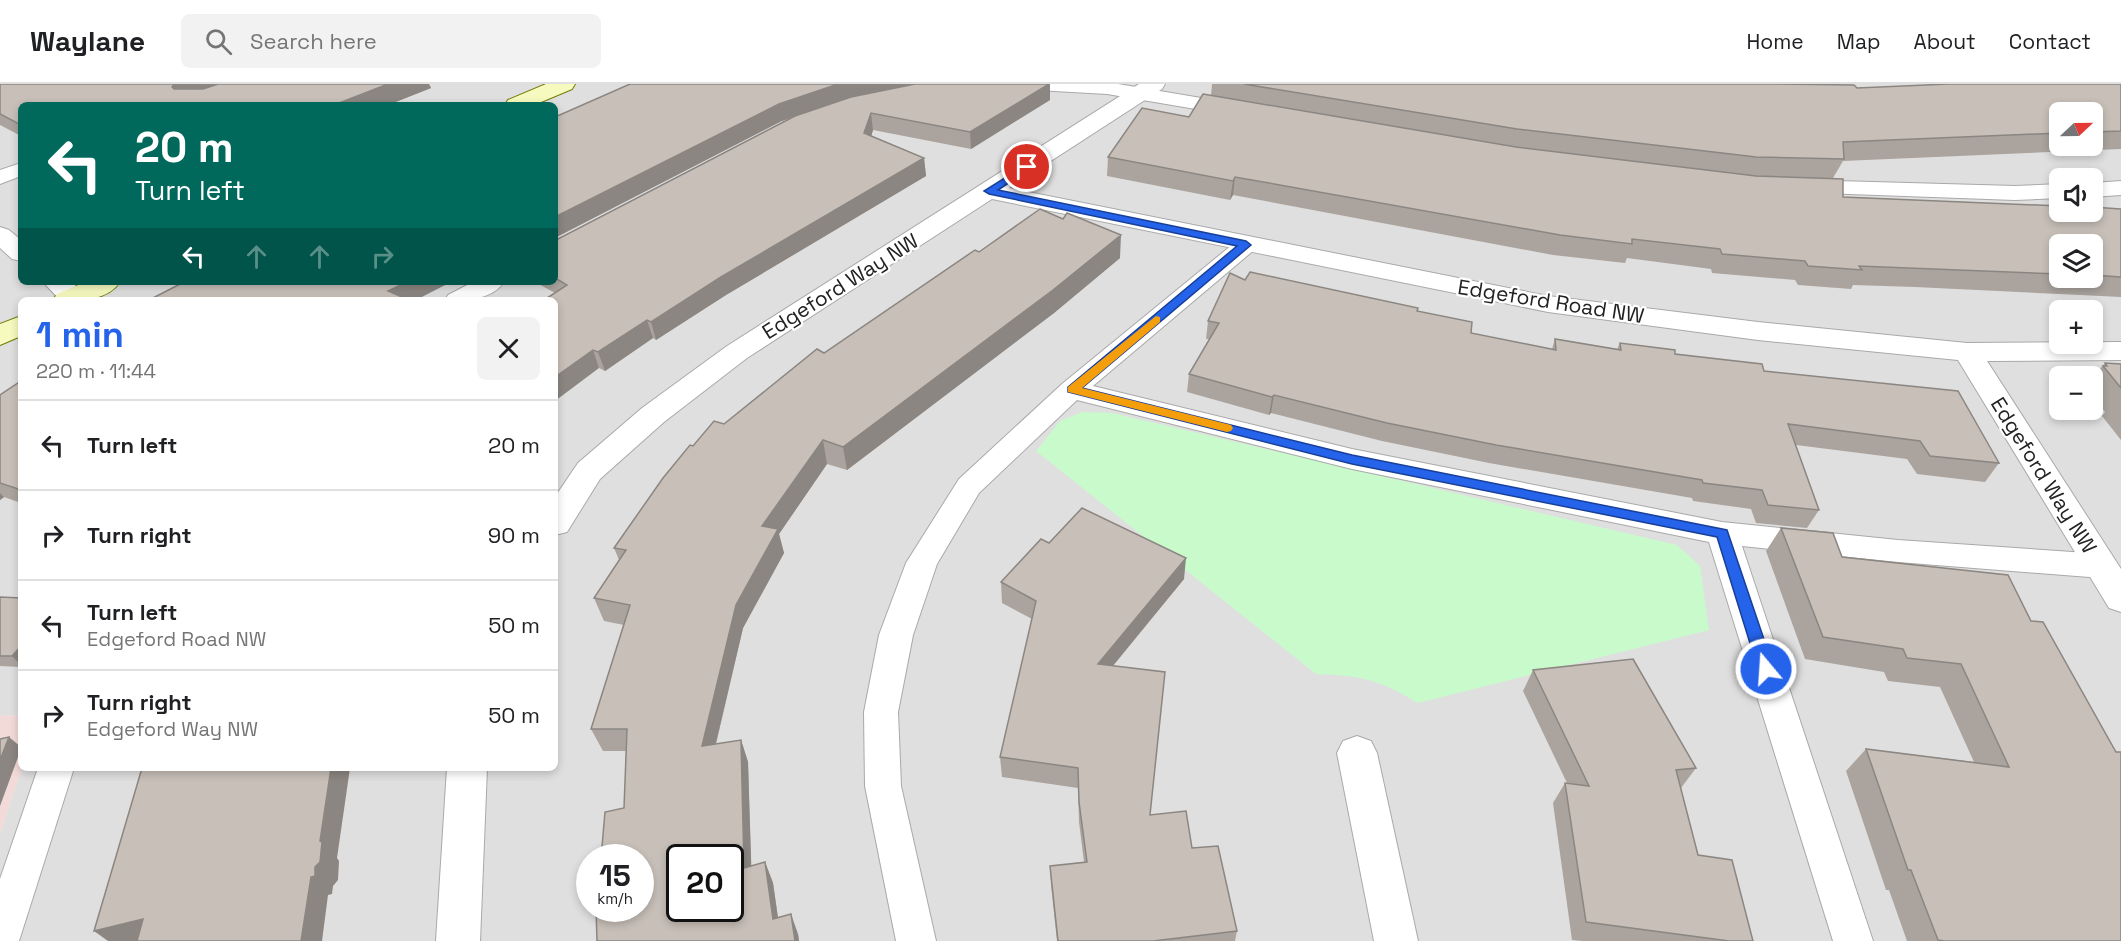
<!DOCTYPE html>
<meta charset="utf-8">
<style>
:root{--surface:#fff;--page:#f2f2f2;--text:#202124;--muted:#757577;--line:#e0e0e0;--accent:#2563eb}
body{margin:0;font-family:"Space Grotesk",sans-serif;background:var(--page);color:var(--text);height:100vh;display:flex;flex-direction:column;font-size:22px;white-space:nowrap}
*{box-sizing:border-box;margin:0}
p{font-size:20px;color:var(--muted)}
.icon{flex:none;width:33px;height:33px;fill:none;stroke:currentColor;stroke-width:2;stroke-linecap:round;stroke-linejoin:round}
.map{position:relative;flex:1;overflow:hidden}
.panel{position:absolute;left:18px;top:213px;width:540px;height:474px;display:flex;flex-direction:column;background:var(--surface);border-radius:9px;box-shadow:0 3px 9px #0003}
.panel>*{flex:none}
.top-card{position:absolute;left:18px;top:18px;width:540px;height:183px;border-radius:9px;box-shadow:0 3px 9px #0003;background:#00695c;color:#fff;overflow:hidden}
.needle{width:39px;rotate:68deg}
.tools{position:absolute;left:2049px;top:18px;display:grid;gap:12px}
.tools a{display:grid;place-items:center;width:54px;height:54px;border-radius:9px;background:var(--surface);box-shadow:0 3px 9px #0003;font-size:30px}
.speed{position:absolute;left:576px;top:760px;display:flex;gap:12px;font-size:30px;font-weight:700;text-align:center}
.speed>*{display:grid;place-content:center;width:78px;height:78px;border-radius:50%;background:var(--surface);box-shadow:0 3px 9px #0003;line-height:1}
.speed small{font-size:15px;font-weight:400}
.speed .limit{border:3px solid #111;border-radius:9px;background:#fff;color:#111}
.pin{position:absolute;display:grid;place-items:center;width:51px;height:51px;color:#fff;margin:-26px;border:3px solid #fff;border-radius:50%;box-shadow:0 2px 6px #0007}
.me{position:absolute;width:66px;margin:-33px;rotate:342deg;stroke-linejoin:round;filter:drop-shadow(0 0 4px #0008)}
.turn{display:flex;align-items:center;gap:21px;height:126px;padding:0 18px;font-size:27px}
.turn .icon{width:78px;height:78px;stroke-width:2.5}
.turn b{display:block;font-size:42px;line-height:51px}
.lanes{display:flex;align-items:center;height:57px;padding:0 18px;background:#0003;justify-content:center;gap:30px;direction:ltr}
.lanes .off{opacity:.35}
.round{display:grid;place-items:center;flex:none;width:63px;height:63px;border-radius:9px;background:var(--page)}
.summary{display:flex;align-items:center;justify-content:space-between;height:102px;padding:0 18px}
h1{font-size:36px;font-weight:700;line-height:45px;color:var(--accent)}
ul{padding:0;list-style:none}
li{display:flex;align-items:center;gap:18px;height:90px;padding:0 18px;border-top:2px solid var(--line)}
li div{flex:1}
li b{display:block;font-size:22px}
li em{font-style:normal}
header{display:flex;align-items:center;gap:36px;box-sizing:border-box;height:84px;padding:0 30px;background:var(--surface);border-bottom:2px solid var(--line)}
header strong{font-size:28px}
nav{display:flex;gap:33px;margin-inline-start:auto;font-size:21px}
.search{width:420px;height:54px;background:var(--page);display:flex;align-items:center;gap:15px;box-sizing:border-box;padding:0 21px;border-radius:9px;color:var(--muted);font-size:22px}
.map>svg:first-child{display:block}
.residential{fill:#e0dfdf;fill-rule:evenodd}
.commercial{fill:#f2dad9}
.park{fill:#c8facc}
.lines{fill:none;stroke-linecap:round;stroke-linejoin:round}
.lane-casing{stroke:#a9a9a9;stroke-width:2}
.street-casing{stroke:#a9a9a9;stroke-width:2}
.secondary-casing{stroke:#707d05;stroke-width:2}
.lane{fill:#fff;fill-rule:evenodd}
.street{fill:#fff;fill-rule:evenodd}
.secondary{fill:#f7fabf;fill-rule:evenodd}
.wall{fill:#aba49e;fill-rule:evenodd}
.shaded-wall{fill:#8b8681}
.building{fill:#c7bfb8;stroke:#8b8681;stroke-width:1.5;fill-rule:evenodd}
.route{fill:#2563eb;stroke:#184099;stroke-width:1.5}
.slow{fill:#f59e0b}
.labels{text-anchor:middle;dominant-baseline:central;stroke-width:4.5;stroke-linejoin:round;paint-order:stroke}
.street-label{font-size:21px;fill:#222;stroke:#fff}
</style>
<header>
<strong>Waylane</strong>
<div class="search"><svg class="icon" aria-label="search" viewBox="0 0 24 24"><circle cx="10" cy="10" r="6"/><path d="M15 15l6 6"/></svg>Search here</div>
<nav><a>Home</a><a>Map</a><a>About</a><a>Contact</a></nav>
</header>
<div class="map">
<svg width="2121" height="857" viewBox="0 0 2121 857">
<rect width="100%" height="100%" fill="#f2efe9"/>
<path class="residential" d="M0,0H2121V857H0V749L22,684H555V216H21V631L0,632ZM21,21H555V198H21ZM2060,28H2092V62H2060ZM2060,94H2092V128H2060ZM2060,160H2092V194H2060ZM2060,226H2092V260H2060ZM2060,292H2092V326H2060ZM590,774H640V825H590ZM680,774H730V825H680Z"/>
<polygon class="commercial" points="21,631 22,684 0,749 0,632"/>
<path class="park" d="M1082,328L1112,329L1677,461L1700,482L1709,546L1418,619C1378,595 1362,592 1316,590L1036,367L1060,337Z"/>
<g class="lines">
<defs>
<g id="lane">
<polygon points="1026,0 1118,0 1237,20 1244,22 1247,26 1244,30 1237,32 1107,10 1036,6 1029,4"/>
<polygon points="21,79 21,92 0,100 0,86"/>
<polygon points="1802,96 2015,102 2060,100 2060,114 2015,116 1794,108 1791,103 1794,98"/>
<polygon points="2121,97 2121,111 2092,113 2092,99"/>
<polygon points="1246,154 1254,156 1258,161 1254,166 1093,302 1352,365 1722,438 1898,456 2102,470 2113,474 2118,482 2113,490 2102,494 1898,478 1742,462 1873,857 1833,857 1709,458 1352,385 1077,316 979,409 937,480 913,551 898,628 901,702 936,857 896,857 865,702 864,628 879,551 906,479 959,395 1062,300 1238,156"/>
<path d="M473,198H504C491,217 465,216 445,216L448,211Z"/>
<polygon points="38,684 74,684 19,857 0,857 0,795"/>
</g>
<g id="street">
<polygon points="1139,0 1165,0 1162,5 1009,104 1548,212 1758,238 1967,259 2121,258 2121,276 1987,277 2121,485 2121,528 2109,524 1958,276 1758,256 1548,228 992,115 747,274 664,338 600,395 567,448 555,451 555,413 578,379 642,324 727,262"/>
<polygon points="0,143 9,146 21,156 21,177 12,175 0,164"/>
<polygon points="43,198 72,198 87,213 84,216 60,216"/>
<polygon points="1357,652 1371,657 1377,669 1418,857 1374,857 1337,669 1343,657"/>
<polygon points="447,684 487,684 480,857 436,857"/>
</g>
<g id="secondary">
<polygon points="546,0 575,0 572,5 534,21 505,21 508,16"/>
<path d="M85,198H120C106,219 75,216 53,216L57,210Z"/>
<polygon points="21,232 21,252 0,261 0,240"/>
</g>
</defs>
<use href="#lane" class="lane-casing"/>
<use href="#street" class="street-casing"/>
<use href="#secondary" class="secondary-casing"/>
<use href="#lane" class="lane"/>
<use href="#street" class="street"/>
<use href="#secondary" class="secondary"/>
</g>
<g class="wall">
<polygon points="0,0 429,0 431,4 388,21 21,21 21,52 0,41"/>
<path d="M1212,0H1776L1857,4L2121,0V65L1843,77L1833,94L1843,113L2121,125V213L1915,203L1853,201L1851,205L1798,201L1795,196L1712,189L1711,185L1627,174L1625,179L1553,171L1233,111L1230,116L1107,92L1108,73L1189,33L1211,12ZM2060,28H2092V62H2060ZM2060,160H2092V194H2060Z"/>
<polygon points="1050,16 971,65 873,46 871,52 924,74 926,92 726,211 656,256 653,254 605,287 599,284 555,209 535,198 555,198 555,155 558,155 792,33 782,37 555,33"/>
<polygon points="979,168 1120,174 1054,229 847,386 827,380 779,450 784,469 743,544 716,660 741,656 748,678 751,782 765,778 773,799 778,834 798,850 799,857 597,857 640,825 624,724 626,667 603,667 591,645 624,541 604,537 594,514 619,476 614,464 693,362 724,340 824,269"/>
<polygon points="1245,196 1417,227 1471,249 1552,265 1555,255 1617,265 1620,259 1764,287 1999,379 1985,398 1917,390 1907,375 1796,361 1819,426 1807,444 1756,439 1751,425 1693,417 1692,414 1489,379 1382,357 1271,329 1269,331 1187,308 1189,290 1210,255 1206,255 1208,237"/>
<polygon points="2105,279 2121,280 2121,356 2102,332 2105,328 2092,312 2092,294"/>
<polygon points="21,297 21,419 4,413 0,416 0,311"/>
<polygon points="1781,444 1842,473 2008,491 2121,857 1907,857 1889,806 1886,806 1846,687 1866,665 1974,678 1940,603 1888,597 1884,588 1805,575 1766,467"/>
<polygon points="1049,459 1184,495 1113,582 1150,731 1192,764 1237,847 1235,857 1057,857 1051,801 1050,782 1084,778 1079,738 1078,704 1002,693 1000,673 1032,535 1002,519 1001,498"/>
<polygon points="0,513 21,514 21,583 0,582"/>
<polygon points="1533,586 1696,684 1681,704 1698,771 1753,857 1582,857 1572,856 1553,719 1565,699 1567,699 1523,607"/>
</g>
<g class="shaded-wall">
<polygon points="174,0 226,0 186,15 172,3"/>
<polygon points="388,0 429,0 431,4 388,21 334,21"/>
<polygon points="838,0 918,0 841,17 782,37 555,154 555,133 779,20"/>
<polygon points="1049,0 1050,0 1050,16 971,65 970,48"/>
<polygon points="871,29 873,46 867,67 864,49"/>
<polygon points="924,74 926,92 726,211 656,256 651,238 721,193"/>
<polygon points="1235,93 1233,111 1230,116 1233,97"/>
<polygon points="1121,151 1120,174 1054,229 847,386 843,363"/>
<polygon points="407,198 451,198 416,216 392,216 388,207"/>
<polygon points="647,236 653,254 605,287 598,268"/>
<polygon points="593,266 599,284 555,317 555,293"/>
<polygon points="1274,311 1271,329 1269,331 1272,313"/>
<polygon points="823,356 827,380 779,450 784,469 743,544 710,684 702,662 736,521 762,442"/>
<polygon points="0,409 4,413 0,416"/>
<polygon points="1186,474 1184,495 1097,601 1098,580"/>
<polygon points="21,562 21,581 12,572"/>
<polygon points="9,653 21,663 21,665 0,722 0,676"/>
<polygon points="741,656 748,678 752,804 744,784"/>
<polygon points="331,684 350,684 337,774 339,777 338,796 333,802 332,810 328,811 322,857 301,857 311,793 315,783 320,757"/>
<polygon points="765,778 773,799 781,855 773,835"/>
<polygon points="791,830 798,850 799,857 795,857"/>
<polygon points="143,835 146,857 108,857 94,847"/>
</g>
<g class="building">
<polygon points="0,0 174,0 172,3 174,5 203,5 218,0 388,0 334,21 21,21 21,41 0,30"/>
<polygon points="630,0 838,0 779,20 555,133 555,33"/>
<polygon points="915,0 1049,0 970,48 871,29 864,49 924,74 721,193 651,238 647,236 598,268 593,266 555,293 555,216 544,216 567,201 555,194 555,155 558,155 795,32 851,13"/>
<polygon points="1244,0 1776,0 1854,1 1857,4 1949,0 2121,0 2121,47 2092,48 2092,28 2060,28 2060,49 1843,58 1844,75 1756,73 1517,45"/>
<polygon points="1203,10 1516,63 1756,92 1843,95 1843,113 2060,122 2060,128 2092,128 2092,123 2121,125 2121,193 2092,191 2092,160 2060,160 2060,190 1859,182 1862,186 1808,182 1805,177 1722,170 1720,165 1632,155 1632,160 1560,151 1235,93 1233,97 1108,73 1142,24 1189,33"/>
<path d="M1040,125L1063,135L1067,129L1121,151L1053,206L843,363L823,356L762,442L778,445L736,521L702,662L741,656L744,784L765,778L773,835L791,830L795,857H597L596,825H640V774H601L605,728L624,724L627,645H591L630,521L594,514L626,466L614,464L663,394L690,361L693,362L714,337L724,340L817,265L824,269L975,166L979,168ZM680,774H730V825H680Z"/>
<polygon points="1250,188 1418,224 1417,227 1472,238 1471,249 1556,266 1555,255 1621,266 1620,259 1675,266 1675,270 1762,280 1764,287 1958,307 1999,379 1930,372 1920,357 1788,340 1819,426 1768,421 1762,406 1703,399 1702,396 1496,361 1387,339 1274,311 1272,313 1189,290 1219,239 1208,237 1230,189 1245,196"/>
<polygon points="184,198 407,198 388,207 409,216 149,216"/>
<polygon points="2105,279 2121,280 2121,304 2103,282 2107,282"/>
<polygon points="21,297 21,406 0,399 0,311"/>
<polygon points="1082,424 1186,474 1098,580 1165,588 1150,731 1186,727 1192,764 1218,762 1237,847 1153,857 1058,857 1050,782 1087,778 1079,718 1078,684 1000,673 1036,517 1001,498 1041,455 1049,459"/>
<polygon points="1781,444 1833,449 1842,473 2008,491 2031,537 2043,538 2116,668 2121,668 2121,857 1945,857 1938,856 1911,786 1908,786 1866,665 2009,683 1961,580 1907,574 1903,565 1823,553"/>
<polygon points="0,513 21,514 21,562 12,572 0,572"/>
<polygon points="1633,575 1696,684 1676,686 1698,771 1732,776 1753,857 1729,857 1586,838 1565,699 1589,702 1533,586"/>
<polygon points="9,653 0,676 0,655"/>
<polygon points="142,684 331,684 320,757 322,758 320,778 315,783 315,792 311,793 301,857 137,857 143,835 94,847"/>
</g>
<polygon class="route" points="1027,80 1032,83 1030,85 998,106 1246,157 1251,161 1082,304 1352,371 1727,446 1774,585 1771,590 1766,591 1760,590 1758,585 1717,453 1352,380 1068,308 1068,303 1237,162 989,110 984,107"/>
<polygon class="slow" points="1156,232 1160,233 1160,238 1082,304 1231,341 1233,344 1231,347 1227,348 1068,308 1068,303"/>
<g class="labels">
<g class="street-label">
<text transform="translate(840 202) rotate(-32)">Edgeford Way NW</text>
<text transform="translate(1551 217) rotate(9)">Edgeford Road NW</text>
<text transform="translate(2044 391) rotate(58)">Edgeford Way NW</text>
</g>
</g>
</svg>
<div class="tools">
<a><svg class="needle" viewBox="-14 -14 28 28"><path d="M0-13l5 13h-10z" fill="#e53935"/><path d="M0 13l5-13h-10z" fill="#757577"/></svg></a>
<a><svg class="icon" aria-label="sound" viewBox="0 0 24 24"><path d="M4 9h4l5-4v14l-5-4H4zM17 9q2 3 0 6"/></svg></a>
<a><svg class="icon" aria-label="layers" viewBox="0 0 24 24"><path d="M12 4l9 5-9 5-9-5zM3 14l9 5 9-5"/></svg></a>
<a>+</a>
<a>−</a>
</div>
<div class="speed"><div>15<small>km/h</small></div><div class="limit">20</div></div>
<div class="pin" style="left:1027px;top:83px;background:#d93025"><svg class="icon" aria-label="arrive" viewBox="0 0 24 24"><path d="M6 21V4h12l-3 4 3 4H6"/></svg></div>
<svg class="me" style="left:1766px;top:585px" viewBox="-20 -20 40 40"><circle r="17" fill="#2563eb" stroke="#fff" stroke-width="3"/><path d="M0-11L8 9 0 5-8 9z" fill="#fff"/></svg>
<div class="top-card">
<div class="turn"><svg class="icon" aria-label="left" viewBox="0 0 24 24"><path d="M17 20v-9H6M10 6l-5 5 5 5"/></svg><div><b>20 m</b>Turn left</div></div>
<div class="lanes"><svg class="icon" aria-label="left" viewBox="0 0 24 24"><path d="M17 20v-9H6M10 6l-5 5 5 5"/></svg><svg class="icon off" aria-label="ahead" viewBox="0 0 24 24"><path d="M12 20V5M6 11l6-6 6 6"/></svg><svg class="icon off" aria-label="ahead" viewBox="0 0 24 24"><path d="M12 20V5M6 11l6-6 6 6"/></svg><svg class="icon off" aria-label="right" viewBox="0 0 24 24"><path d="M7 20v-9h11M14 6l5 5-5 5"/></svg></div>
</div>
<section class="panel">
<div class="summary"><div><h1>1 min</h1><p>220 m · 11:44</p></div><a class="round"><svg class="icon" aria-label="close" viewBox="0 0 24 24"><path d="M6 6l12 12M18 6L6 18"/></svg></a></div>
<ul>
<li><svg class="icon" aria-label="left" viewBox="0 0 24 24"><path d="M17 20v-9H6M10 6l-5 5 5 5"/></svg><div><b>Turn left</b></div><em>20 m</em></li>
<li><svg class="icon" aria-label="right" viewBox="0 0 24 24"><path d="M7 20v-9h11M14 6l5 5-5 5"/></svg><div><b>Turn right</b></div><em>90 m</em></li>
<li><svg class="icon" aria-label="left" viewBox="0 0 24 24"><path d="M17 20v-9H6M10 6l-5 5 5 5"/></svg><div><b>Turn left</b><p>Edgeford Road NW</p></div><em>50 m</em></li>
<li><svg class="icon" aria-label="right" viewBox="0 0 24 24"><path d="M7 20v-9h11M14 6l5 5-5 5"/></svg><div><b>Turn right</b><p>Edgeford Way NW</p></div><em>50 m</em></li>
</ul>
</section>
</div>
